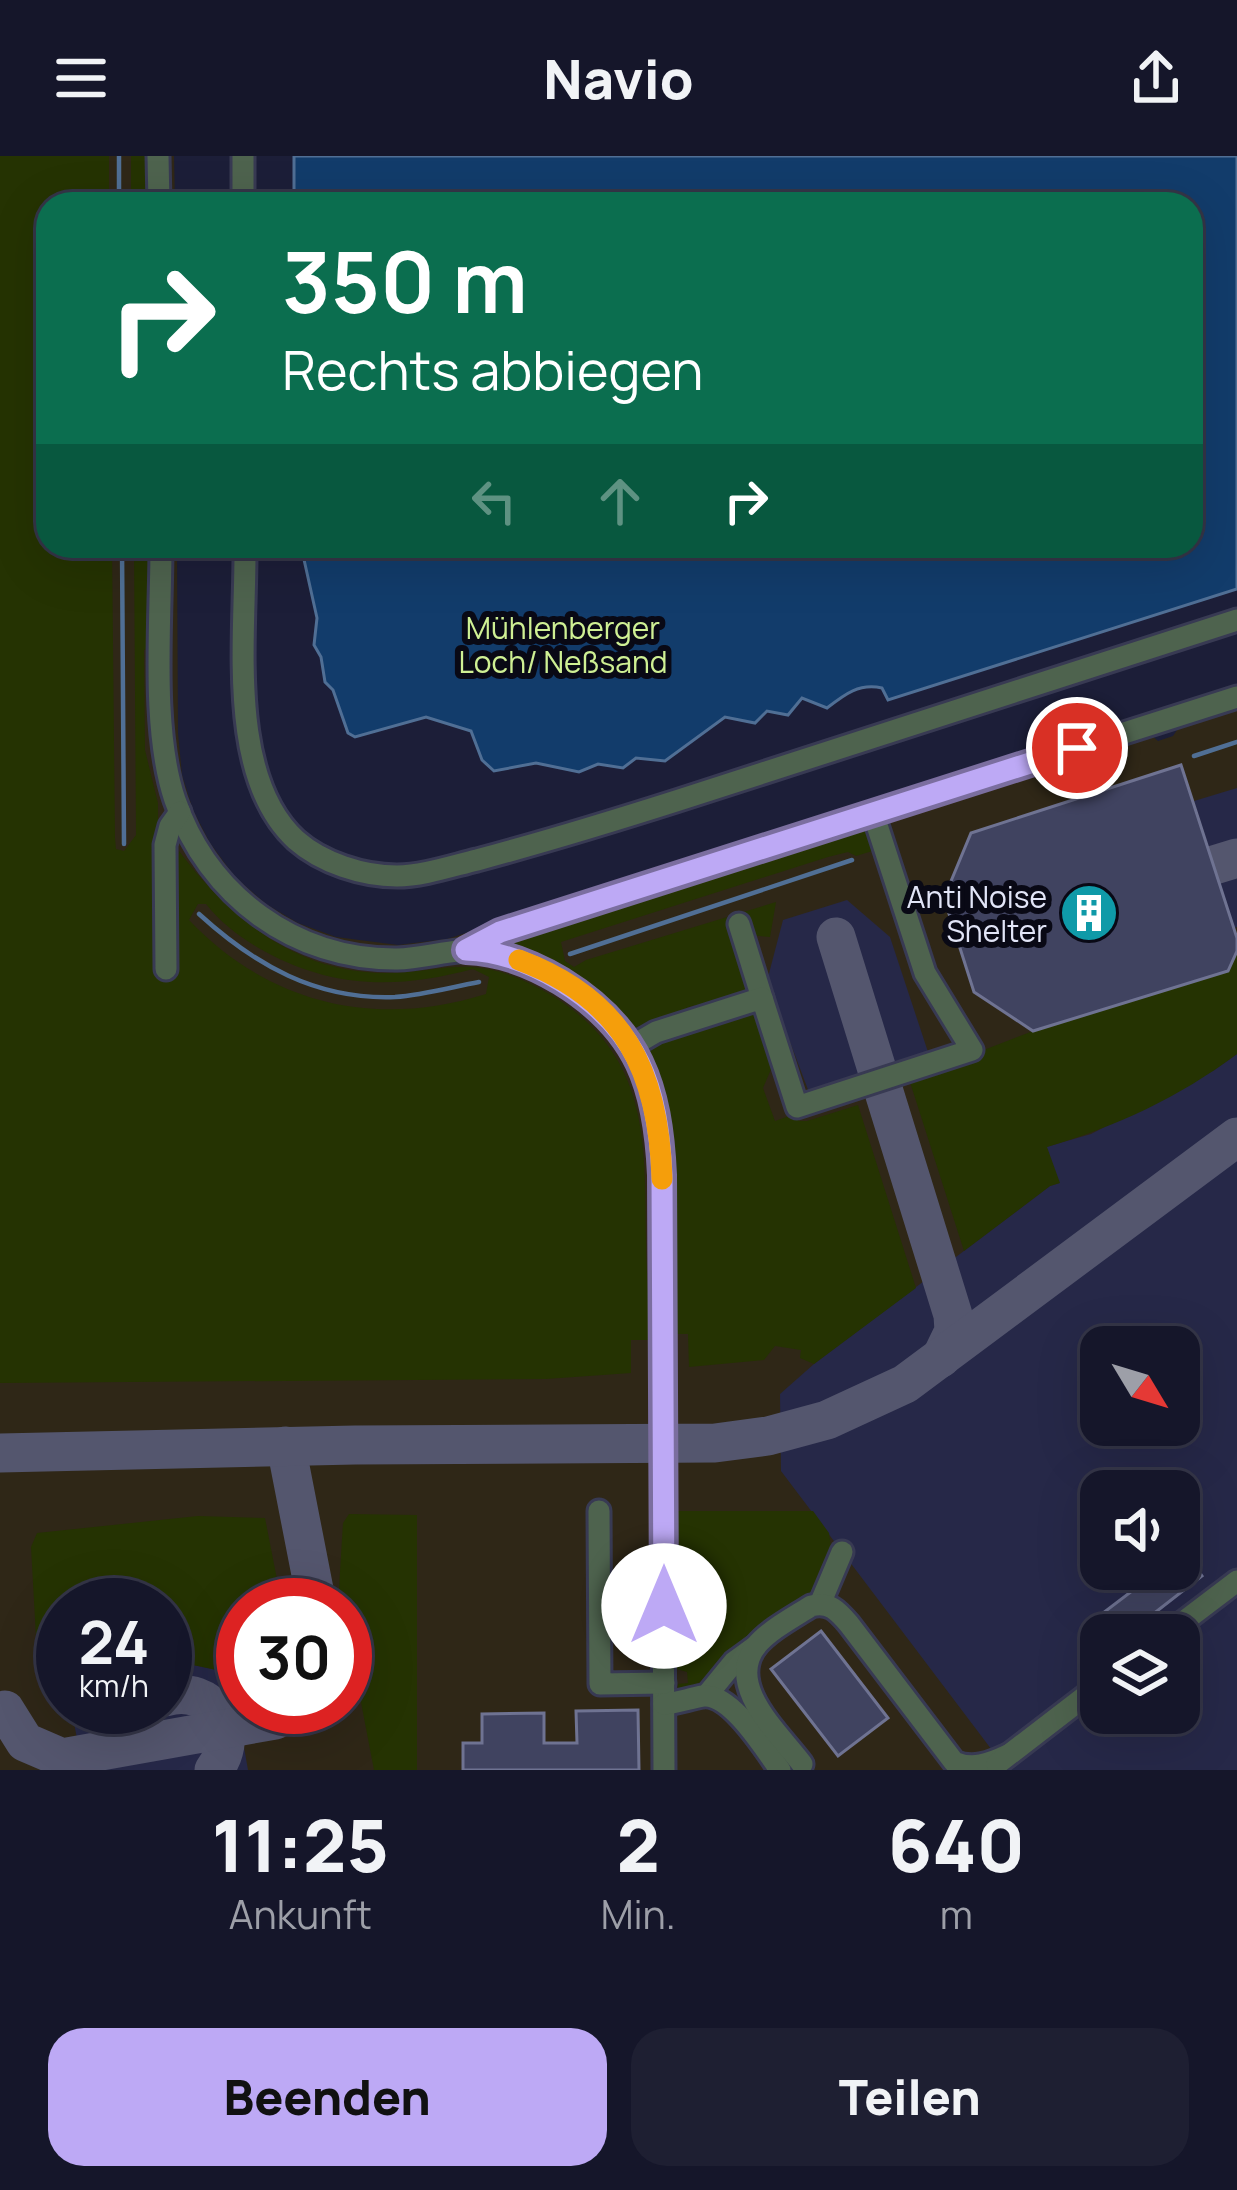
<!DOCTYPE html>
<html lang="de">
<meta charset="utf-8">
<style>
:root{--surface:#15162a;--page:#1e1f32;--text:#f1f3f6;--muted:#9d9fa8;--line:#343547;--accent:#bda9f5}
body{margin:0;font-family:Manrope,sans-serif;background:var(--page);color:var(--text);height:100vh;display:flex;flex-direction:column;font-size:45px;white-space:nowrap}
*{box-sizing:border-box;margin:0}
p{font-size:39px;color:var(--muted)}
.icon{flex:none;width:66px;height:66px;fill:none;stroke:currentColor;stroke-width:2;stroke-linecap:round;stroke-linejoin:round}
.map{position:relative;height:1614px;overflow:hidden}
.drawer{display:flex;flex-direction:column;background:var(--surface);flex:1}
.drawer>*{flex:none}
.hud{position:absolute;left:36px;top:36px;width:1167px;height:366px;border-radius:36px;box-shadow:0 12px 48px #0002,0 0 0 3px var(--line);background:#0b6e4f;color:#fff;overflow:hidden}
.needle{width:78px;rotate:128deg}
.fabs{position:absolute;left:1080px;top:1170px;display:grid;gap:24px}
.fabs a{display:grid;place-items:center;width:120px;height:120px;border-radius:24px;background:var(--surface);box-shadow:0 12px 48px #0002,0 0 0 3px var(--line);font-size:60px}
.speed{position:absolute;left:36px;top:1422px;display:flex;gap:24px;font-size:60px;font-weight:700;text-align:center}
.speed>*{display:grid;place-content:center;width:156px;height:156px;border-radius:50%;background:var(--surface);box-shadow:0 12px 48px #0002,0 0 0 3px var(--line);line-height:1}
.speed small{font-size:30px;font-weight:400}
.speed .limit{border:18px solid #d22;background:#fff;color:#111}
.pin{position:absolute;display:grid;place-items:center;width:102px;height:102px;color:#fff;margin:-51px;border:6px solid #fff;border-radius:50%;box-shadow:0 3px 12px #0007}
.me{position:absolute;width:132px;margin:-66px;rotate:0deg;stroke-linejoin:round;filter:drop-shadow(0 0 9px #0008)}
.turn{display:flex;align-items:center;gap:42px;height:252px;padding:0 48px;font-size:54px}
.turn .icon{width:156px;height:156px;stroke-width:2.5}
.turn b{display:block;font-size:84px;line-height:102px}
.lanes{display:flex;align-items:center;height:114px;padding:0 48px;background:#0003;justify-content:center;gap:60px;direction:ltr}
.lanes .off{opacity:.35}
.eta{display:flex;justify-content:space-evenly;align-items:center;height:204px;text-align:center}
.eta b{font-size:72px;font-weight:800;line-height:84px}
.cta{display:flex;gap:24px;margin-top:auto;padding:24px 48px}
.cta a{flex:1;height:138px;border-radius:36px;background:var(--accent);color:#111;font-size:48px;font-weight:800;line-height:138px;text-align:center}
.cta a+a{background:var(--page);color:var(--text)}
header{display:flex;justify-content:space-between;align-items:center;height:156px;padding:0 48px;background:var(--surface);font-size:54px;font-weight:800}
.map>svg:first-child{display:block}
.industrial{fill:#2f2717;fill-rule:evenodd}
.built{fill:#262848;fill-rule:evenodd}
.green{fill:#253302;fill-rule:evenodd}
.water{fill:#123c6b;stroke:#506f95;stroke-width:3}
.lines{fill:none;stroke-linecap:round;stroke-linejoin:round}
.stream{stroke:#506f95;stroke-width:4.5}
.taxiway{stroke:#54566e;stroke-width:39}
.building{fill:#404360;stroke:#6f7392;stroke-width:3}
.minor-casing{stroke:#383a53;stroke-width:27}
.minor{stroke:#4e634e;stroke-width:21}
.route-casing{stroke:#7b6e9f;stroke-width:30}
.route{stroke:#bda9f5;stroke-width:21}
.slow{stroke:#f59e0b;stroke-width:21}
.labels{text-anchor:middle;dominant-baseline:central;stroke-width:12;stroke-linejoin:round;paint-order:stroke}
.park-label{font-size:30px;fill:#cff094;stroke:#090915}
.poi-label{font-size:30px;fill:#e2e5f7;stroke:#090915;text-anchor:end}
</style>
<header><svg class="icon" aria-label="menu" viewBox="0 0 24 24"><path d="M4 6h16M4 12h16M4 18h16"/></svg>Navio<svg class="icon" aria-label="share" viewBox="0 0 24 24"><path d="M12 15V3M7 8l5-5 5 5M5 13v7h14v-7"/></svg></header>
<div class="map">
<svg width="1237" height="1614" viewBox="0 0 1237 1614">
<rect width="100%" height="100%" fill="#1c1e38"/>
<path class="industrial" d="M0,0H174L175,48H48V390H177L178,577L182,619L193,654L210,687L235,721L266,748L298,767L336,781L398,789L447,783L529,757L884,672L889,661L1150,578L1158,585L1173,580L1181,568L1237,550V1614H0ZM1101,1191H1179V1269H1101ZM1101,1335H1179V1413H1101ZM63,1449H165V1551H63ZM243,1449H345V1551H243ZM1101,1479H1179V1557H1101Z"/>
<g class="built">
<polygon points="1237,632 1237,771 1234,772 1194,645"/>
<polygon points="847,744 890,781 930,902 810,939 767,825 783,764"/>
<path d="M1237,898V1614H1007L781,1315L780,1238L814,1208L1050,1030L1059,1027L1046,991L1091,978L1213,915ZM1101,1191H1179V1269H1101ZM1101,1335H1179V1413H1101ZM1101,1479H1179V1557H1101Z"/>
<polygon points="165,1503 231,1517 248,1614 83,1614 71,1551 165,1551"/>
</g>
<g class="green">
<path d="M0,0H109V48H48V390H112L115,682L116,693L124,695L136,679L134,390H152L153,491L144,494L145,594L158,647L159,813L179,695C231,764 298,818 390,817C417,817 445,809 472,811C502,813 531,826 556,842C649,902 645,984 646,1084C646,1117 650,1151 649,1184H631V1217L546,1223L0,1227ZM198,748H206C222,768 242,783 264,795C333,833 398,833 473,813L489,821L486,838C375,873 269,848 189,764Z"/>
<rect x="131" y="0" width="19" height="48"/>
<polygon points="861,669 874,674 879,693 856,700 848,696 828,701 561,786 565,805 574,811 586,804 776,746 770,781 750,779 747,837 697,855 695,849 686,852 686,858 632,872 591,833 492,786"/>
<path d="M1237,795V898C1178,942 1117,970 1047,991L1060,1027L1050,1030L964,1095L909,923L1033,875L1228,815Z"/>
<path d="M749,852L759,857L775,904L763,932L775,965L795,958L799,965H807L858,949L916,1132L814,1208L800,1202L801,1194L775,1190L764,1204L689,1211L688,1178H670L669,993H675V985H669C665,965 645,898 649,887Z"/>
<polygon points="672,1355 813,1355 829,1377 832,1399 813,1439 684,1538 678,1535 678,1528 688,1527 687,1516 673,1512"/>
<polygon points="349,1358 417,1359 417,1614 374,1614 339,1432 343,1367"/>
<polygon points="198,1360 265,1362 282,1449 243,1449 243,1535 235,1539 231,1517 165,1503 165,1449 63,1449 63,1524 38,1517 31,1391 37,1377"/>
</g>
<path class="water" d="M294,0H1237V433L888,544L882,532C859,527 845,538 827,552L802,542L788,559L767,555L755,567L725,561L665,605L636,602L623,612L598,608L579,616L536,607L494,615L482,604L471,575L426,561L355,581L348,577L333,534L325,526L321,501L314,489L317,462L301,390H1191V48H294Z"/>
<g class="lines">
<g class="stream">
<polyline points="119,0 119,48"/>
<polyline points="122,390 124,688"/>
<polyline points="1194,600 1237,586"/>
<path d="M199,758C255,809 316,844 395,841C423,839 452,831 479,826"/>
<polyline points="570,798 852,704"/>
</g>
<g class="taxiway">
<polyline points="1162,725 1237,702"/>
<polyline points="836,781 953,1159 954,1175 941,1202"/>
<polyline points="286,1290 317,1449"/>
<polyline points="0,1297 355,1289 715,1287 768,1280 827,1264 905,1228 1237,981"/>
<path d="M165,1541C213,1527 243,1576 214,1614"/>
<polyline points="5,1554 25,1586 62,1602 275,1564 301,1551"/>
</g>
</g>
<g class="building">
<polygon points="1181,609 1237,782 1237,795 1228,815 1033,875 974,836 944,742 971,677"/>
<polygon points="1191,1404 1202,1420 1157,1455 1125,1479 1094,1479 1106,1469 1099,1460 1161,1413 1179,1413"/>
<polygon points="821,1475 888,1562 838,1600 771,1513"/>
<polygon points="638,1554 639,1614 463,1614 463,1587 482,1587 482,1558 544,1557 544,1587 577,1587 576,1555"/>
</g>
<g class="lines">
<defs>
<g id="minor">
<polyline points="158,0 159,48"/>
<polyline points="243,0 243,48"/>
<path d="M161,390C161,466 151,574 175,644C208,740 295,804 397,803C428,802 457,791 488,795C515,799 540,812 563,826C640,874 658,931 661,1019L664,1614"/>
<path d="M245,390C246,478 226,620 296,684C322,707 363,720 397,720C422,720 452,710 477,704C544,686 610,666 676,645C863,584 1050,524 1237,464"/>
<polyline points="739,768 762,842"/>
<polyline points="466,794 500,776 1237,541"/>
<polyline points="166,813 165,689 170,670 180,656"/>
<polyline points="632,890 656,876 762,842 797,951 972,894 925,817 873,657"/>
<polyline points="599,1355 600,1528 664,1527"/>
<polyline points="820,1448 842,1396"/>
<polyline points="1166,1479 1237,1425"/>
<polyline points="707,1539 734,1506 756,1490"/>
<path d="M664,1548C678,1547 690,1542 703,1540C731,1537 765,1593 780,1614"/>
<path d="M802,1608C779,1577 725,1530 756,1490C769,1474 794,1461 811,1450C829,1445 838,1455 849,1468L954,1606C972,1614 989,1608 1008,1599"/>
<polyline points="997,1608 1101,1528"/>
</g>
</defs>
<use href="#minor" class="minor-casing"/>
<use href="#minor" class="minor"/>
</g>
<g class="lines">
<defs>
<path id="route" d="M664,1450L662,1019C658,930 639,873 561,825C531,807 501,795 466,794L500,776L1077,592"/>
</defs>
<use href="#route" class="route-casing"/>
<use href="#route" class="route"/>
<path class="slow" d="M519,804C624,843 659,916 662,1023"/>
</g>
<defs>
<symbol id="building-disc" viewBox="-11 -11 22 22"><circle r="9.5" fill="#0f9aa8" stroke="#090915"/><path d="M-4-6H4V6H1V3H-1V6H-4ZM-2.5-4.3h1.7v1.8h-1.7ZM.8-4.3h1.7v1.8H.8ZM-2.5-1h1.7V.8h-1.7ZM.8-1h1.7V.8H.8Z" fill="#fff"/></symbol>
</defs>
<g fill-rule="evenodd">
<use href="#building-disc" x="1056" y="724" width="66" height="66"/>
</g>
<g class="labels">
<g class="park-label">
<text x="563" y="471">Mühlenberger<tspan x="563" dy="34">Loch/ Neßsand</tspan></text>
</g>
<g class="poi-label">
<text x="1047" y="740">Anti Noise<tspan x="1047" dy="34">Shelter</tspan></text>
</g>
</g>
</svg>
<div class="fabs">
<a><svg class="needle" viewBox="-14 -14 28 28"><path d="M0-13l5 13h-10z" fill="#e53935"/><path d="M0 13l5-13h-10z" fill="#9d9fa8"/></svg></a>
<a><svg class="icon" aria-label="sound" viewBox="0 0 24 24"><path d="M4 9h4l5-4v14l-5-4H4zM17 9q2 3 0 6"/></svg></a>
<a><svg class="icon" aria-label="layers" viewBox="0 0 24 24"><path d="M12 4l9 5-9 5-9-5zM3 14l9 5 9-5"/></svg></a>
</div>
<div class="speed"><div>24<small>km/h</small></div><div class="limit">30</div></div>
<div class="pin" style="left:1077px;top:592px;background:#d93025"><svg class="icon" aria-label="arrive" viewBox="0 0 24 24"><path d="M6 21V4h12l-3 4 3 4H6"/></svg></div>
<svg class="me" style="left:664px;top:1450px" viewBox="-20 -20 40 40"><circle r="19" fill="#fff"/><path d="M0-13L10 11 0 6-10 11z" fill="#bda9f5"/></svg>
<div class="hud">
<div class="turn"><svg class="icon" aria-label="right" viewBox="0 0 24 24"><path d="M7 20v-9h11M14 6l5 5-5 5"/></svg><div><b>350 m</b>Rechts abbiegen</div></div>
<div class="lanes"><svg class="icon off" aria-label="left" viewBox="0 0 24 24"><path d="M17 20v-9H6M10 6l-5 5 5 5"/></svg><svg class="icon off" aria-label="ahead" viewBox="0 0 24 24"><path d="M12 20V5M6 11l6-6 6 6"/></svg><svg class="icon" aria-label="right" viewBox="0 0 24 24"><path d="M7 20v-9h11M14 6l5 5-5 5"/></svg></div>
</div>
</div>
<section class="drawer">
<div class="eta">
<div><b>11:25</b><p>Ankunft</p></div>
<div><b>2</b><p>Min.</p></div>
<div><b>640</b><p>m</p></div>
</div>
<div class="cta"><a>Beenden</a><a>Teilen</a></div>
</section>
